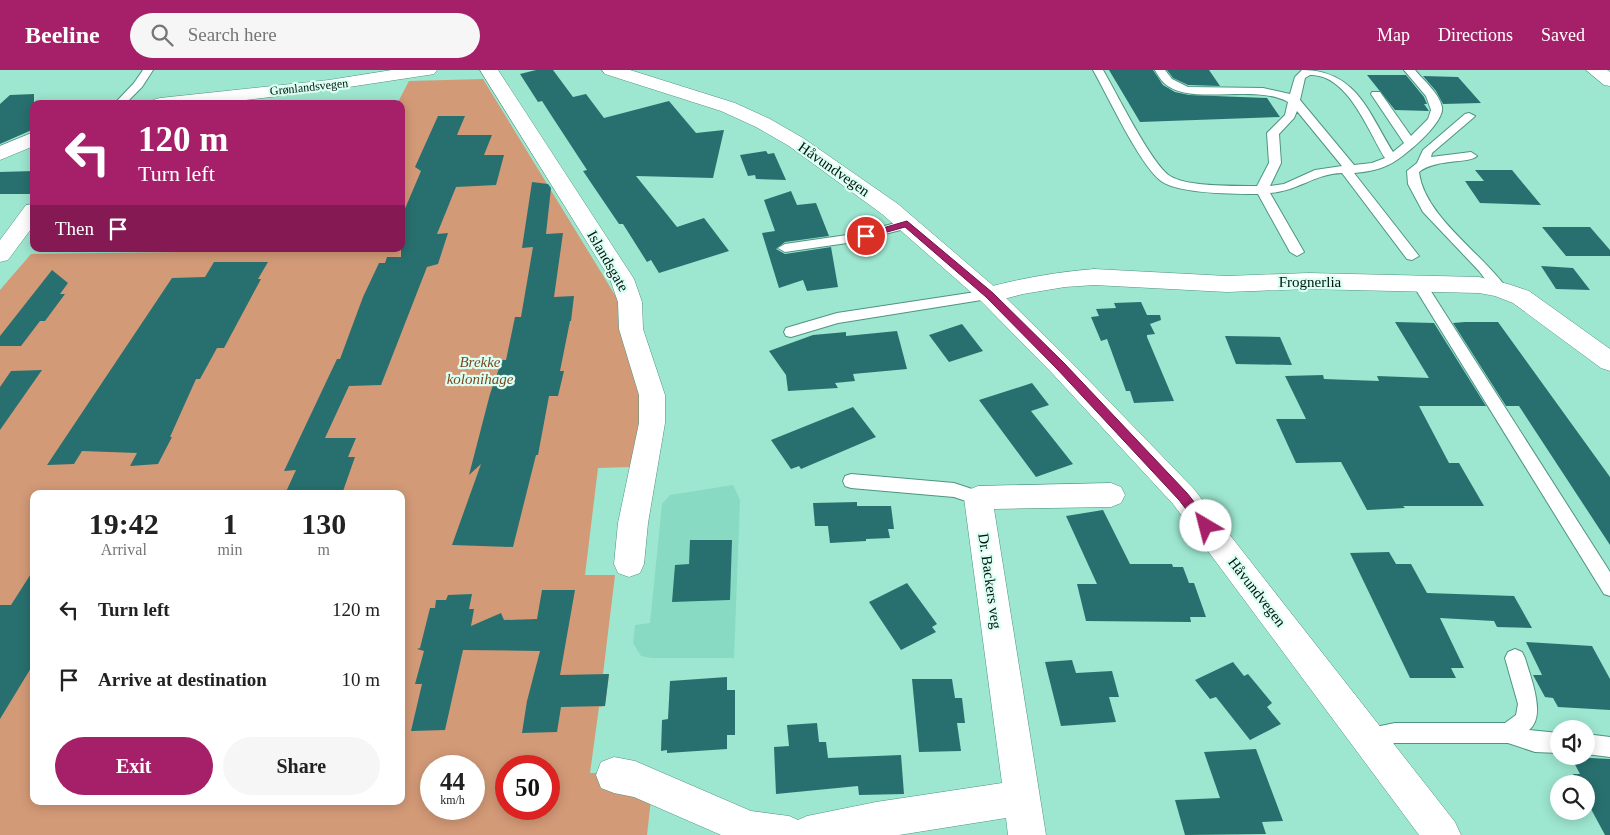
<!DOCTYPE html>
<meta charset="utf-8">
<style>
:root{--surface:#fff;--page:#f6f6f6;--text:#222;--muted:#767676;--accent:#a62069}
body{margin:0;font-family:"Times New Roman",serif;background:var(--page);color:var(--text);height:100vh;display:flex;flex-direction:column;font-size:19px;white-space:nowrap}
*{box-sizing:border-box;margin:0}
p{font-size:16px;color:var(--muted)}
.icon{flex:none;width:28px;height:28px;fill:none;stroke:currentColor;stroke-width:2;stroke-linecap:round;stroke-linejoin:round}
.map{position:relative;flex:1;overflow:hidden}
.side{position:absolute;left:30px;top:420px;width:375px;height:315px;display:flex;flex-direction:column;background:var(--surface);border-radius:10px;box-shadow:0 2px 12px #0003}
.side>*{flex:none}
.hud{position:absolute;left:30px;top:30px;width:375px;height:152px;border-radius:10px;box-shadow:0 2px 12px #0003;background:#a62069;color:#fff;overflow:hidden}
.controls{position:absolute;left:1550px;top:650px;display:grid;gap:10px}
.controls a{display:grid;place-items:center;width:45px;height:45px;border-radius:50%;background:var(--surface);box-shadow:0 2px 12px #0003;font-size:25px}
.speed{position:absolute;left:420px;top:685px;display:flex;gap:10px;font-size:25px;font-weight:700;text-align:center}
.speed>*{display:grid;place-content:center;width:65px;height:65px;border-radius:50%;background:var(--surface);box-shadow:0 2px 12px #0003;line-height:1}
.speed small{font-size:12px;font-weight:400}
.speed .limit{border:8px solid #d22;background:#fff;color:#111}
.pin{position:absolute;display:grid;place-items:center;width:42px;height:42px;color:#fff;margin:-21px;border:2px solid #fff;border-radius:50%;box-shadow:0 1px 5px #0007}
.me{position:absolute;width:55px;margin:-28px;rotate:323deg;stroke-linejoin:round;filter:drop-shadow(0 0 4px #0008)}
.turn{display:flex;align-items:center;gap:18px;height:105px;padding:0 25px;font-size:22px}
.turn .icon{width:65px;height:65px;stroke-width:2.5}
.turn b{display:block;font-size:35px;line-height:42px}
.then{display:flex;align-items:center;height:48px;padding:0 25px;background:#0003;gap:10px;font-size:19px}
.eta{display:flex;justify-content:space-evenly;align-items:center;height:85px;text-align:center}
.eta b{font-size:30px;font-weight:700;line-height:35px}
.action{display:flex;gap:10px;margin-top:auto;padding:10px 25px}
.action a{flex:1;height:58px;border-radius:30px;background:var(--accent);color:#fff;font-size:20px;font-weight:700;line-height:58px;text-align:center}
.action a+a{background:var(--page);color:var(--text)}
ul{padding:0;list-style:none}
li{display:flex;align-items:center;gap:15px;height:70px;padding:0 25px}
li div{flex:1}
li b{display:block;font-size:19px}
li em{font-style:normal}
header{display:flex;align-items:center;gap:30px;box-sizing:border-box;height:70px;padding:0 25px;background:var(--accent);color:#fff}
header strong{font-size:24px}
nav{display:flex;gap:28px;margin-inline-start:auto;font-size:18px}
.search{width:350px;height:45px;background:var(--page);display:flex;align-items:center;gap:12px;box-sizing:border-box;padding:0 18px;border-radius:28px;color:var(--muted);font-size:19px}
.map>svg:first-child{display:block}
.built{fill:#88dbc2}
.green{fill:#d39a77;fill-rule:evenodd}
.building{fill:#28706f}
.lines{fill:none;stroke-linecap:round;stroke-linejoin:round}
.service-casing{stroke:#4e9581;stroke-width:2}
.minor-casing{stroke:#4e9581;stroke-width:1}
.secondary-casing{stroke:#4e9581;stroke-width:1}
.service{fill:#fff;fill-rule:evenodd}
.minor{fill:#fff;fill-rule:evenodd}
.secondary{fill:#fff;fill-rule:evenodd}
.route{fill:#a62069;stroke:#6c1544}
.labels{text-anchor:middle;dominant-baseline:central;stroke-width:4.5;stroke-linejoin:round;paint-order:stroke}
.far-street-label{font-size:12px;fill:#00160f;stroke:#dcfff3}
.street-label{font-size:15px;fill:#00160f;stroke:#dcfff3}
.park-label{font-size:15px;font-style:italic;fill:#7c4723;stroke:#dcfff3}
</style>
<header>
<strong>Beeline</strong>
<div class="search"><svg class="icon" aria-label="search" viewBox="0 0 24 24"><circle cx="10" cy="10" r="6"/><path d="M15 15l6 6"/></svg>Search here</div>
<nav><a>Map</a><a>Directions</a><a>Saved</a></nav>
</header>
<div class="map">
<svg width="1610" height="765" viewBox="0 0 1610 765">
<rect width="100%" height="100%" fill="#9de6d0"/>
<g class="built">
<polygon points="169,179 296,179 295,180 167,181"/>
<polygon points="733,415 740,430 734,588 651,588 641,586 633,573 635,555 650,553 662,434 670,425"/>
</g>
<path class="green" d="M483,9L618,230L623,273L640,324L639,352L632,397L598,398L585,505H615L603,604H609L605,636L599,637L590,703H654L647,765H0V220L31,184L401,179V34H397L409,11ZM34,424H401V731H34ZM431,696H474V739H431ZM506,696H549V739H506Z"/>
<g class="building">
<polygon points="536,0 553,0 573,27 586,24 604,48 669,31 696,63 724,60 713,108 636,106 677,157 704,148 729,181 659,203 651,190 647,192 623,154 619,154 583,101 587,100 551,45 542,31 538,32 520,4"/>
<polygon points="1109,0 1153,0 1163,15 1175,22 1189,25 1267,28 1280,47 1140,52"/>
<polygon points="1167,0 1209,0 1220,16 1188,15 1173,8"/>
<polygon points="1367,5 1406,5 1424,27 1427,34 1424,34 1429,41 1395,40"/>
<polygon points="1423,6 1458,7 1481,33 1443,34 1436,21"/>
<polygon points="34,24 34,59 0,74 0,34 10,25"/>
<polygon points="438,46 465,46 457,65 492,65 484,85 504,85 496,115 456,117 437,164 448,163 438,194 427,197 381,315 349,316 325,368 356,368 348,387 355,387 342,424 285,424 296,400 284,401 337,289 340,289 363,227 379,193 385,193 387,187 401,187 401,148 421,101 415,97"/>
<polygon points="766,81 768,84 774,83 786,110 756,109 755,105 748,106 740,85"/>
<polygon points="1475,100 1512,100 1541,135 1480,133 1465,111 1484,111"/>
<polygon points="34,101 34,124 0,124 0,102"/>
<polygon points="532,112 548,114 551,118 546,164 563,163 554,227 574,226 571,251 570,251 560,301 564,301 558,326 549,326 538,385 536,385 513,477 452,475 481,394 469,405 490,324 502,290 506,290 515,247 521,247 533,177 522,178"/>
<polygon points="791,121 797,135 816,133 829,166 785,172 776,179 785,184 831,177 838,217 807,221 803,210 779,218 762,163 775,161 764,130"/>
<polygon points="1542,157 1590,157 1610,180 1610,186 1566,186"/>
<polygon points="214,192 268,192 258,209 261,209 224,278 217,278 200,309 196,309 170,367 172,367 158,394 130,396 137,383 82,381 74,394 47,395 172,208 205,207"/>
<polygon points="1541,196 1573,198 1590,220 1556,219"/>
<polygon points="52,200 68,213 60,224 65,224 45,251 40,251 21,276 0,276 0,266"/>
<polygon points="1141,232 1147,245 1160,245 1161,250 1150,254 1155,264 1147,265 1147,267 1174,331 1134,333 1130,321 1126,321 1107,269 1101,271 1091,247 1099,246 1096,239 1116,238 1114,233"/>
<polygon points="1395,252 1434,253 1486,336 1419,336 1449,393 1459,393 1484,436 1403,436 1405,438 1367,440 1341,392 1296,393 1276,349 1306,349 1285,306 1323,305 1324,309 1379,311 1377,306 1429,308"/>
<polygon points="1465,252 1498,252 1610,407 1610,475 1519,336 1506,336 1453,253"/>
<polygon points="962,254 983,281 949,292 929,265"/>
<polygon points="897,261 907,299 853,304 855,311 835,313 838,318 788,321 786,305 769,281 813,265 846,262 846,266"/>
<polygon points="1225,266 1280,267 1292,295 1236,294"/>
<polygon points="42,300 0,360 0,317 11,301"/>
<polygon points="1032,313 1049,335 1031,341 1073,394 1036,407 979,330"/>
<polygon points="853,337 876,367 801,399 799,396 791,399 771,370"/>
<polygon points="857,432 857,436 891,436 894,459 888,459 890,468 866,469 866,471 830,473 828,456 815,456 813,433"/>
<polygon points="1103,440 1130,494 1172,494 1173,497 1183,497 1189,513 1194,513 1206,547 1190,547 1191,552 1086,551 1077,514 1097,514 1066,446"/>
<polygon points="690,470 732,470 730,530 672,532 675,495 689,494"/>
<polygon points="1389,482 1396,494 1411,494 1427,523 1514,526 1532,558 1497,557 1494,551 1440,548 1464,598 1451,598 1456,608 1410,608 1350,483"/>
<polygon points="34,499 34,593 0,649 0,535 11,535"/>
<polygon points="907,513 937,554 932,557 936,562 901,580 869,532"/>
<polygon points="542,520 575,520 560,605 609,604 605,636 561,637 557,662 522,663 527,631 540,581 463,580 445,660 411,661 422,614 415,614 424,581 417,579 420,578 430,538 435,538 436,530 446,530 448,525 472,524 469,539 474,539 471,556 501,543 504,550 537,549"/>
<polygon points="1526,572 1592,576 1610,609 1610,640 1558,637 1553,628 1545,627 1533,605 1542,605"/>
<polygon points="1072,590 1076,603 1112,601 1119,627 1109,627 1116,652 1061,656 1045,592"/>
<polygon points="1233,592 1244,606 1248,604 1272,633 1267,637 1281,654 1250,670 1216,627 1210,629 1195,610"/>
<polygon points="727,607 727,620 735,620 735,665 727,665 727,679 667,683 667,680 661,681 662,650 668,649 670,611"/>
<polygon points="912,609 952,609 955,628 962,628 965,653 957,653 961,681 919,682"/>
<polygon points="817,653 819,672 826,672 828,688 901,685 904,724 859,725 858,716 776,724 774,677 789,676 787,655"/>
<polygon points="1256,679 1283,751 1262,752 1266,764 1185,765 1175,730 1220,728 1204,682"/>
<polygon points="1571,687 1610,689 1610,765 1605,765 1591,739 1586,739 1586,714 1578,714 1573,704 1580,704"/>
</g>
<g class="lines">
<defs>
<g id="service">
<polygon points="143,0 153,0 142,17 125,34 114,34 134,13"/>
<path d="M1093,0H1103C1116,22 1152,95 1170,106C1187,117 1237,116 1257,116L1269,93L1267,63L1285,45L1288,32C1254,13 1190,37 1164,13C1160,9 1157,4 1155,0H1165L1172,9L1188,17L1263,18L1290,24L1295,7L1302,0C1357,0 1369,44 1393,82L1404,73L1371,24L1372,22H1380L1411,66L1428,49L1431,40L1426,26L1404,0H1415C1424,11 1439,23 1442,37C1445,53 1402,89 1388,95C1378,100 1366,102 1354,103L1419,186L1412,190L1407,189L1342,103C1314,104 1298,121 1270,123L1304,182L1297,186L1290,182L1258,124C1236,124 1178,124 1161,111C1139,94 1108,26 1093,0ZM1310,5C1348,4 1368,61 1385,88L1372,93L1354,95L1300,30L1305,8ZM1297,41L1342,96L1315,100L1284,114L1270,116L1281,93L1279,64L1294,48Z"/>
<path d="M1469,43L1475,46L1473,48L1432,83L1431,87L1471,82L1477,86C1469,94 1437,88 1419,102C1424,145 1479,181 1505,216L1507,219L1505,222H1495L1479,201L1423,142L1408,114L1407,101L1417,93L1423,80L1465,44Z"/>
<polygon points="907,150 913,154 912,157 854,172 785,182 778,178 785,174 854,164"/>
<polygon points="1420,210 1425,212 1610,502 1610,526 1604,524 1413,215 1415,212"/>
<polygon points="989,220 994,222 996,225 994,228 838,253 791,267 786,266 784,262 786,258 837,243"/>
<polygon points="851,404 954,413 984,423 986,428 984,433 978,435 954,427 851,418 845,416 843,411 845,406"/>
<path d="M1515,579L1522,582L1525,588C1530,606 1547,646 1529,660L1559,663V683L1535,682L1508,673H1395L1368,677L1361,674L1358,667L1361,660L1395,653H1505L1516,645L1518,634L1505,588L1508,582Z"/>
<polygon points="1586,664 1610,667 1610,687 1586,684"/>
</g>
<g id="minor">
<polygon points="392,0 437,0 434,4 428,5 329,20 212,34 151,34 153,30 160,28 329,10"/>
<polygon points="480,0 498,0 634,209 642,232 643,259 665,325 665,353 648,453 644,494 640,503 629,507 618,503 614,494 618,453 639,353 639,325 619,259 618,232 610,209"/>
<polygon points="1586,0 1607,0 1610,2 1610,16 1604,15"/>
<polygon points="34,62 34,76 0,90 0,76"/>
<polygon points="34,134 34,155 8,190 0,192 0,170 26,135"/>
<path d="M1094,199L1227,206L1308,203L1479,207L1508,214L1529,221L1610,279V301L1601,298L1513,233L1495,226L1479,223L1308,219L1227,222L1094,215L1065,217L1023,224L989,233L981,231L977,225L981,219C1018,209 1055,202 1094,199Z"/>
<polygon points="1111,413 1121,417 1125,425 1121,433 1111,437 994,439 1046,765 1008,765 1006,748 899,765 721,765 634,727 614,723 601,718 596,705 601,692 614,687 635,691 751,741 789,746 798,750 807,746 876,732 1002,713 964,428 968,420 978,416"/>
</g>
<polygon id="secondary" points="602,0 630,0 735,33 770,49 803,68 898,134 997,219 1069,290 1193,418 1455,752 1461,765 1419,765 1173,434 1051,302 981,231 882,144 789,76 756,57 721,41 605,4"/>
</defs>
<use href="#service" class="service-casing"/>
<use href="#minor" class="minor-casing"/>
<use href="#secondary" class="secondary-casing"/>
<use href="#service" class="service"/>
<use href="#minor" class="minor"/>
<use href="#secondary" class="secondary"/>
</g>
<polygon class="route" points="907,151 993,223 1064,293 1187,423 1211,453 1212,456 1211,460 1202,460 1179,430 1057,299 986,227 905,157 866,168 861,166 862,164"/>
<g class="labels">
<g class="far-street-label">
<text transform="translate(309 17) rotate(-6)">Grønlandsvegen</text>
</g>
<g class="street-label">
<text transform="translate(834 99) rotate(35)">Håvundvegen</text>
<text transform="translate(608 191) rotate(60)">Islandsgate</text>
<text x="1310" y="212">Frognerlia</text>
<text transform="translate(990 511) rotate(82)">Dr. Backers veg</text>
<text transform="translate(1257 522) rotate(52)">Håvundvegen</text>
</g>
<g class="park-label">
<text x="480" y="292">Brekke<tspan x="480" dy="17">kolonihage</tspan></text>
</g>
</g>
</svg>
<div class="controls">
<a><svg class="icon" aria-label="sound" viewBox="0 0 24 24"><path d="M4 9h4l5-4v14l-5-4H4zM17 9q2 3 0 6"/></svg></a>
<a><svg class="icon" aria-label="search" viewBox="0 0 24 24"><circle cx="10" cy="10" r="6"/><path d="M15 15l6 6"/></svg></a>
</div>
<div class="speed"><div>44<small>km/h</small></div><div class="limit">50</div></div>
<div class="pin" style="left:866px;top:166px;background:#d93025"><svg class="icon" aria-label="arrive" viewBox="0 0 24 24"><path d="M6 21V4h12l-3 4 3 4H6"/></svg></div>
<svg class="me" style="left:1206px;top:456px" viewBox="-20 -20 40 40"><circle r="19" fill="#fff"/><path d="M0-13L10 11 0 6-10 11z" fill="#a62069"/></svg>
<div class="hud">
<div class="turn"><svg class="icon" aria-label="left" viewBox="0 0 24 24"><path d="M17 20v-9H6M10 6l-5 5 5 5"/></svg><div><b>120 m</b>Turn left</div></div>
<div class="then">Then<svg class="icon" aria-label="arrive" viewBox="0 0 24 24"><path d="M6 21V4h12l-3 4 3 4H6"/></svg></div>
</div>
<section class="side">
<div class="eta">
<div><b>19:42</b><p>Arrival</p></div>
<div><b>1</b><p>min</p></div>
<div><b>130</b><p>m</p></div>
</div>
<ul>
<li><svg class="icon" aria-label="left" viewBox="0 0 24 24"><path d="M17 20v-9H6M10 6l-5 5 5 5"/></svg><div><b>Turn left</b></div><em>120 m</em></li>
<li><svg class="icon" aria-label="arrive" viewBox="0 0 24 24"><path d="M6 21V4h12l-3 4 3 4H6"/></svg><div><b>Arrive at destination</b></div><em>10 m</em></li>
</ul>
<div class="action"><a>Exit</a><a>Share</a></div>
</section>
</div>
